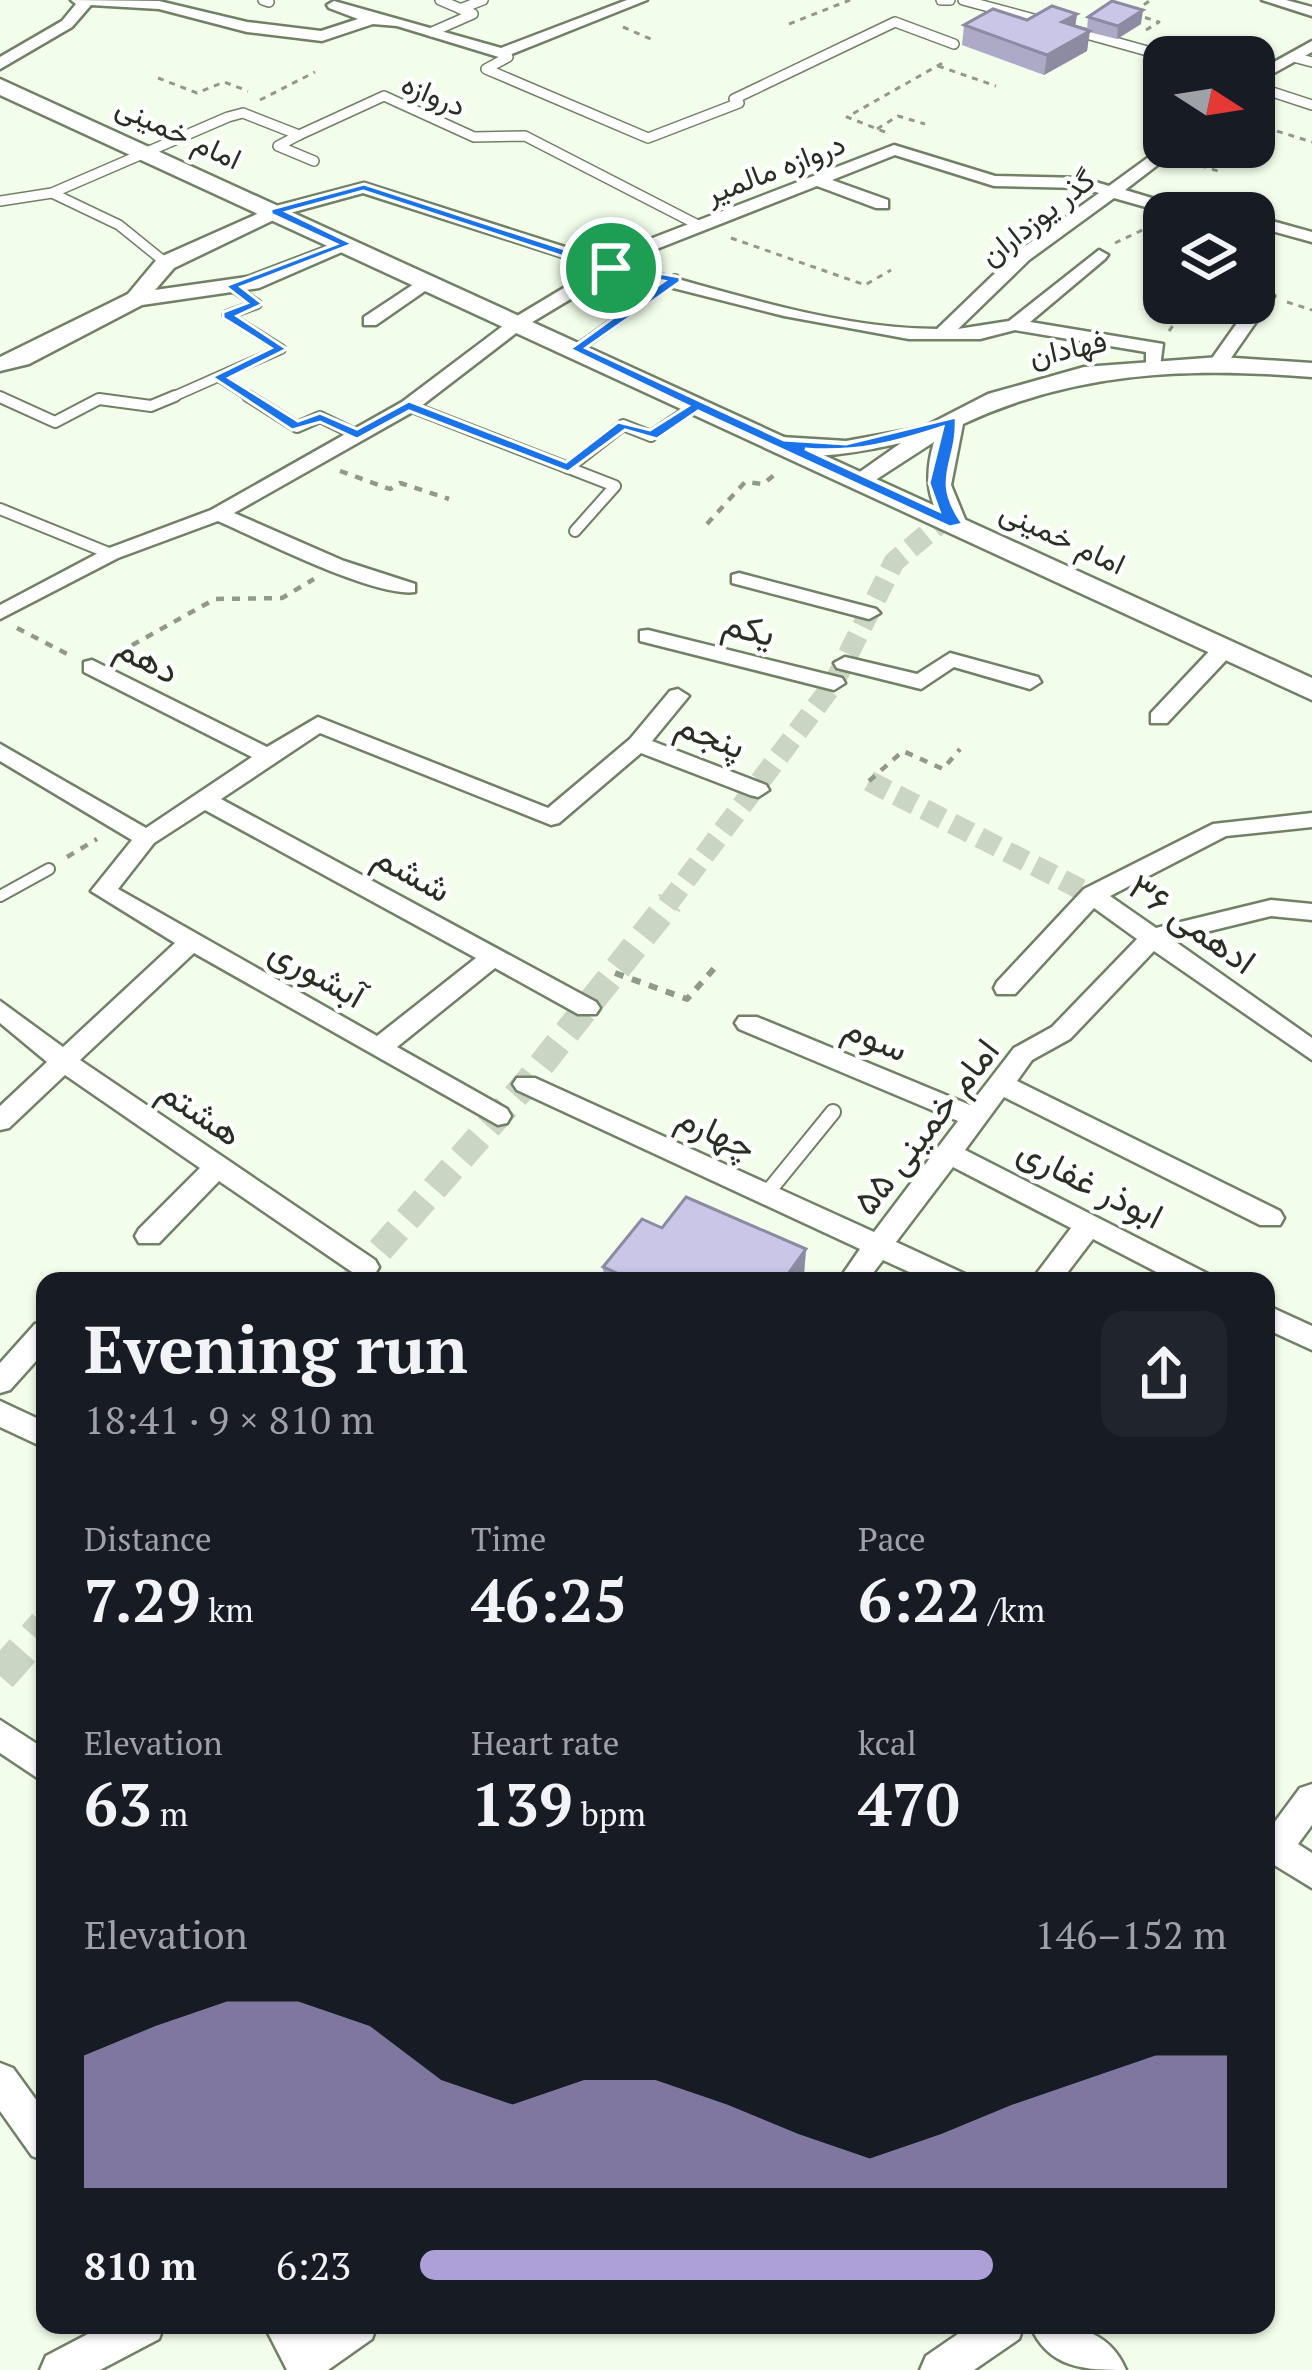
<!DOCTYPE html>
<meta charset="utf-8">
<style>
body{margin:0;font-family:"PT Serif",Vazirmatn,serif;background:#20242c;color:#f1f3f6;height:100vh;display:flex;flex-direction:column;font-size:45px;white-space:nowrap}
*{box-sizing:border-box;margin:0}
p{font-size:39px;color:#9ea1a6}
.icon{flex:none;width:66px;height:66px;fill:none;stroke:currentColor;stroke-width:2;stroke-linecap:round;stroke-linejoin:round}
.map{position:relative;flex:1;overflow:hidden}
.panel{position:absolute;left:36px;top:1272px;width:1239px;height:1062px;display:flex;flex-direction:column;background:#171b24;border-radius:24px;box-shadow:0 3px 9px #0004}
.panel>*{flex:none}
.needle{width:78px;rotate:102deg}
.buttons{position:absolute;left:1143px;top:36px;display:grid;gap:24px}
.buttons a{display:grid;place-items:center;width:132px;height:132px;border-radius:24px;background:#171b24;box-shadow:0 3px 9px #0004;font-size:60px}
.pin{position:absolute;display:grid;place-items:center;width:102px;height:102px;color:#fff;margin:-51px;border:6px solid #fff;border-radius:50%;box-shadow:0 3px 12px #0007}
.round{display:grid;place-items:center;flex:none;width:126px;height:126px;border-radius:24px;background:#20242c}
.summary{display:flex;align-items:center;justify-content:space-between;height:204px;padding:0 48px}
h1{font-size:66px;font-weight:700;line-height:90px}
.metrics{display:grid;grid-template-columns:repeat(3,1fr);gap:18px;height:204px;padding:12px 48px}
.metrics div{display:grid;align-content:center}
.metrics b{font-size:60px;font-weight:700}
.metrics small{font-size:33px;font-weight:400}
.metrics p{font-size:33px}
.chart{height:336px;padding:24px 48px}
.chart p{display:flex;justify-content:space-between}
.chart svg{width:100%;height:216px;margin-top:12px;fill:#ad9fd7;opacity:.7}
ul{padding:0 48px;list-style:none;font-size:39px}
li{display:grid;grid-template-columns:192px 144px 1fr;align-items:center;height:90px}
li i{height:30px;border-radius:15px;background:#ad9fd7}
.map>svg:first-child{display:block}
</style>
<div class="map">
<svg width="1312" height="2370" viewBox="0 0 1312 2370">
<rect width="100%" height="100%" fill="#f2feeb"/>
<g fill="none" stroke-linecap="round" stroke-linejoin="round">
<g stroke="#cad5c3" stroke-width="21" stroke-dasharray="21 10" stroke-linecap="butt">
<path d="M869,781L1092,895"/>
<path d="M667,905L834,683L894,562L945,519"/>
</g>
<path stroke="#cad5c3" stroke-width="27" stroke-dasharray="27 14" stroke-linecap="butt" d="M353,1281L526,1084L670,902"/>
<path stroke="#cad5c3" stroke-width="34" stroke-dasharray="34 18" stroke-linecap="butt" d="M0,1676L45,1625"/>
<defs>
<g id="service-far2">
<path d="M263,0L269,2"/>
<path d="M941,0H950"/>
<path d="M963,0L1045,22"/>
<path d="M460,9L483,0"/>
<path d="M1072,30L1169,57"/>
<path d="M432,32L473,14L440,0"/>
<path d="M502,53L508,57L486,69L648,138L739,103L734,99L895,22L954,44"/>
<path d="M1293,57L1312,62"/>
<path d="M1254,86L1312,105"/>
<path d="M299,135L278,146L314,161"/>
<path d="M52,193L119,225L166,263"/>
<path d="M0,201L52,193L228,117L243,113L299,135L384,96L474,137L525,136L700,226"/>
<path d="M577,349L675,279"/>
<path d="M219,377L253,399"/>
<path d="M168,399L281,349L227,315L257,304L231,286"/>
</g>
<g id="service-far1">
<path d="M248,396L297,427L320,417L357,435"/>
<path d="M0,397L55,422L99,399L151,406L175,396"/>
<path d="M409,406L615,486L575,531"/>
<path d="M568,468L623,425L651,436L697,405"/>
<path d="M0,509L111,554"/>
<path d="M0,896L49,869"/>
</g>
<path id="service" d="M767,1193L833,1112"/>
<g id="minor">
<path d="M71,0L159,1L247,22L321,31L358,19L329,8L327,5L334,1L501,48L627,0H647L502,58L397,26L373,24L322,41L247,32L159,9L91,5L72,27L0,69V57L62,21L76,4Z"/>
<path d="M1262,0H1286L1312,7V16Z"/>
<path d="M1312,41V52L1254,84V73Z"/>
<path d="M894,145L995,176L1082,178L1109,186L1164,146L1181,147L1125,190L1175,205L1191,200L1231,213H1167L1114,198L1029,260L958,329L1009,321L1099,250L1108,255L1105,259L1030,322L1163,344L1160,367H1146V352L1015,330L980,339H909L784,316L614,273L524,327L416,410L234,513L344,561L415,584V592C375,598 259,539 218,521L118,558L0,619V605L104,550L211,510L402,402L512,319L597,268L363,193L275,217L269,216V208L364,183L609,261L637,244ZM895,155L994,186L1081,188L1099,193L1017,252L937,329C834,329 726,291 627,265L649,252L817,186L876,208H888V200L832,180Z"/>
<path d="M1254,216L1312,232V242L1254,226Z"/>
<path d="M423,278L438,282L376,325H364V317Z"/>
<path d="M1259,292L1274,296L1224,368H1210L1208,364Z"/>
<path d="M739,573L876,609L880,613L869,619L732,583V575Z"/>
<path d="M648,630L842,678L845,683L834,690L640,641V631Z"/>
<path d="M1224,643L1235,649L1232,654L1167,723H1151V713L1216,644Z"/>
<path d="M950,653L1038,677L1041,682L1030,689L954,667L921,689L837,668L834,663L845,657L917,674Z"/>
<path d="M92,660L267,747L318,717L548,808L630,739L670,691L678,689L689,696L652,741L766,785L769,790L758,797L750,795L641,753L559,823L551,825L320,733L221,799L596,1002L600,1008L596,1014H578L495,968L397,1047L507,1109L511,1116L507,1123L498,1125L194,953L80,1060L375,1260L379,1267L375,1274H355L219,1181L159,1243H139L135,1236L139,1229L200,1168L65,1075L9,1128L0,1130V1106L47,1062L0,1023V1001L63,1047L175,943L91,891L132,840L0,761V744L146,828L252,757L84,672V662ZM205,810L476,958L377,1036L118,889L154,843Z"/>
<path d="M1312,813V827L1226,836L1110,896L1156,928L1271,900L1312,904V920L1271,916L1173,940L1312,1038V1060L1154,951L1070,1039L1032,1060L1017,1081L1280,1211L1284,1218L1280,1225H1260L1004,1097L965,1150L1208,1274L1212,1281H1174L1093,1239L1061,1281H1031L1071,1228L953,1167L896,1242L965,1274L969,1281H929L883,1260L867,1281H838L860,1249L517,1090L513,1084L517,1078H535L874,1232L958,1121L739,1029L735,1023L739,1017H757L970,1105L1014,1048L1052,1027L1137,939L1094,908L1015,994H997L994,988L997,982L1084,889L1213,824Z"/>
<path d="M1266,1305L1312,1326V1350L1266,1329Z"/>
<path d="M45,1321V1351L10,1390L0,1393V1363L35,1324Z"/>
<path d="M0,1401L45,1422V1448L0,1427Z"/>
<path d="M0,1720L45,1749V1783L0,1753Z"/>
<path d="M1312,1784V1825L1298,1844L1312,1853V1888L1266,1860V1826L1271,1827L1300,1788Z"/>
<path d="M0,2063L13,2068L45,2112V2161L32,2156L0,2111Z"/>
<path d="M105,2325H164L159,2339L100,2370H40L46,2356Z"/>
<path d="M264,2325H304L309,2334L323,2325H377L372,2339L328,2370H287Z"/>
<path d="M971,2325H1024L1019,2339L974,2370H920L926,2356Z"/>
<path d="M1030,2325C1070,2325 1108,2327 1126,2370C1085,2370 1048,2369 1030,2325Z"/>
</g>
<g id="tertiary">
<path d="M275,206L282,208V216L174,268L155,290L247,277L347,239L358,245L259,288L142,305L29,364L0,371V357L128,294L158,258Z"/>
<path d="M1220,357L1312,363V377C1189,367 1076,371 963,424L951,485L967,524L955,531L946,529C927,499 924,476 934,442L863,488L851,481L854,476L901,443C868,450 796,467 769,444L781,437L846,441L924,427L988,394L1084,367Z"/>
</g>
<path id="secondary" d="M0,79L1312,678V700L0,95Z"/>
</defs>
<use href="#service-far2" stroke="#708166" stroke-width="12"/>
<use href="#service-far1" stroke="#708166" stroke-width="14"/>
<use href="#service" stroke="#708166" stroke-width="18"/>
<use href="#minor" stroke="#708166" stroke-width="5"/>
<use href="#tertiary" stroke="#708166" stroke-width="5"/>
<use href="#secondary" stroke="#708166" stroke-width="5"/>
<g stroke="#909a8a" stroke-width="3" stroke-dasharray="6 6" stroke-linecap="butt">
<path d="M789,24L850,0"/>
<path d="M623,27L653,40"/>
<path d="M1146,30L1159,22L1131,13L1151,0"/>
<path d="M938,66L996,86"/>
<path d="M158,78L197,93L224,82L248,91"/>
<path d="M260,100L315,72"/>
<path d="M1254,124L1312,142"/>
<path d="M877,129L898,116L925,124"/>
<path d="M885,132L847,117L946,61"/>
<path d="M1189,162L1218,171"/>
<path d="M731,238L865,285L891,270"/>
<path d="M1115,243L1151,226"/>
<path d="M1287,302L1312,310"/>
<path d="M1169,331L1190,303"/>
</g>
<g stroke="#909a8a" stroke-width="4.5" stroke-dasharray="8 8" stroke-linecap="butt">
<path d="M340,471L390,489L400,483L449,499"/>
<path d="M707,524L745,482L763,484L779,471"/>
<path d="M17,628L69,655"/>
<path d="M118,653L215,599L282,598L314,579"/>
<path d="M869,781L903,751L943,769L960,749"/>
<path d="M67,857L97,839"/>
</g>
<path stroke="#909a8a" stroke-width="6" stroke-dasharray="9 9" stroke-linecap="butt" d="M615,973L687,999L718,964"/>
<use href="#service-far2" stroke="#fff" stroke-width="9"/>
<use href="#service-far1" stroke="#fff" stroke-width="10"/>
<use href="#service" stroke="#fff" stroke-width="14"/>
<use href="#minor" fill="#fff" fill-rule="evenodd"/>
<use href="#tertiary" fill="#fff" fill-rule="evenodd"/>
<use href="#secondary" fill="#fff" fill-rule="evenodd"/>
</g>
<g fill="#adaac8">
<path d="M1077,14L1075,26L1087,30L1088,17L1141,24L1117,39L1089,32L1087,51L1044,75L962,45L964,25Z"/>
<path d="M662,1228L806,1249L804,1280L604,1281L603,1267Z"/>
</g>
<g fill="#8d8ba2">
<path d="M1143,10L1141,24L1117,39L1118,26Z"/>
<path d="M1077,14L1074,34L1062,22Z"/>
<path d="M1090,31L1087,51L1044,75L1047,55Z"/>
<path d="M806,1249L803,1281H783Z"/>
</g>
<g fill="#c9c6e8" stroke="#8d8ba2" stroke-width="3">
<path d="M1112,1L1143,10L1118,26L1088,17Z"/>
<path d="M1052,6L1077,14L1062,22L1090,31L1047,55L964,25L993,9L1027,20Z"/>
<path d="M686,1197L806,1249L783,1281H622L626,1277L603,1267L642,1219L662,1228Z"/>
</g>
<path fill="#1a73e8" stroke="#fff" stroke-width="3" fill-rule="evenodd" d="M364,184L614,265L680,277V282L586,348L784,440L846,444L956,417C959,463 930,477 963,524L950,527L698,411L657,439L625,430L568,472L409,411L357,439L320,422L292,430L212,377L271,348L223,318V312L247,303L225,286L336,244L271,214V209ZM363,191L607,271L664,281L570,349L688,406L650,430L618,422L566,462L409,401L357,429L320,413L298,421L229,378L287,349L237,316L263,304L241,287L353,244L287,212ZM943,427L929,483L939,511L805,449C856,453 895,443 943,427Z"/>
<g text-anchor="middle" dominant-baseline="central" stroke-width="9" stroke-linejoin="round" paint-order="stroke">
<g font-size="30" fill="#282f23" stroke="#fff">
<text transform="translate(434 94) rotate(23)">دروازه</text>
<text transform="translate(179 132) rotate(25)">امام خمینی</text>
<text transform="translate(775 168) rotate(-21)">دروازه مالمیر</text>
<text transform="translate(1037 217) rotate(-38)">گذر يوزداران</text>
<text transform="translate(1068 348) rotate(-12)">فهادان</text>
<text transform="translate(1063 537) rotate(25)">امام خمینی</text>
</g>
<g font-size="36" fill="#282f23" stroke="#fff">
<text transform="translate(749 627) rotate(14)">یکم</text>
<text transform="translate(148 658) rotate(27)">دهم</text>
<text transform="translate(711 734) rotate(21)">پنجم</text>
<text transform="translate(413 872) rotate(29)">ششم</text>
<text transform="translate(1193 923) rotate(35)">ادهمی ۳۶</text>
<text transform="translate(318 972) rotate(30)">آبشوری</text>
<text transform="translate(876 1037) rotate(23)">سوم</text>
<text transform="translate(201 1111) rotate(34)">هشتم</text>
<text transform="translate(925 1126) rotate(-52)">امام خمینی ۵۵</text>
<text transform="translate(717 1131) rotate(25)">چهارم</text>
<text transform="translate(1091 1182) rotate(27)">ابوذر غفاری</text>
</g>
</g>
</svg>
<div class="buttons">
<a><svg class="needle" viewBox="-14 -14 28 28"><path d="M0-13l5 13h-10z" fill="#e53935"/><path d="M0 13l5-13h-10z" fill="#9ea1a6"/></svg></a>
<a><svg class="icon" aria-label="layers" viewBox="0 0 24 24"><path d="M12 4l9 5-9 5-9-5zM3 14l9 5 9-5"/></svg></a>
</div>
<div class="pin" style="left:611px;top:268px;background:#1e9e55"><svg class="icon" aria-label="arrive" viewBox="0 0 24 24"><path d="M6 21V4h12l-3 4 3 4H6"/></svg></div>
<section class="panel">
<div class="summary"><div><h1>Evening run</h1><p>18:41 · 9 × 810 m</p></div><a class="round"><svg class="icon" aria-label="share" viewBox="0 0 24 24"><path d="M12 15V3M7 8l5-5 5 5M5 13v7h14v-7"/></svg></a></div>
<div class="metrics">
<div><p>Distance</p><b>7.29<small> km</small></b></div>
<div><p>Time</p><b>46:25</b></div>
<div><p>Pace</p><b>6:22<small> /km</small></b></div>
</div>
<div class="metrics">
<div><p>Elevation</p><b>63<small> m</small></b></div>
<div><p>Heart rate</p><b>139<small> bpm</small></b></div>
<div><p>kcal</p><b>470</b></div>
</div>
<div class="chart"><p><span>Elevation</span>146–152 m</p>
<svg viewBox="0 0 160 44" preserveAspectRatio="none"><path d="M0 44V17L10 11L20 6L30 6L40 11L50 22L60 27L70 22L80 22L90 27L100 33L110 38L120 33L130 27L140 22L150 17L160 17V44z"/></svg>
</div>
<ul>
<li><b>810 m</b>6:23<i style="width:71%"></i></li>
</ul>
</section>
</div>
